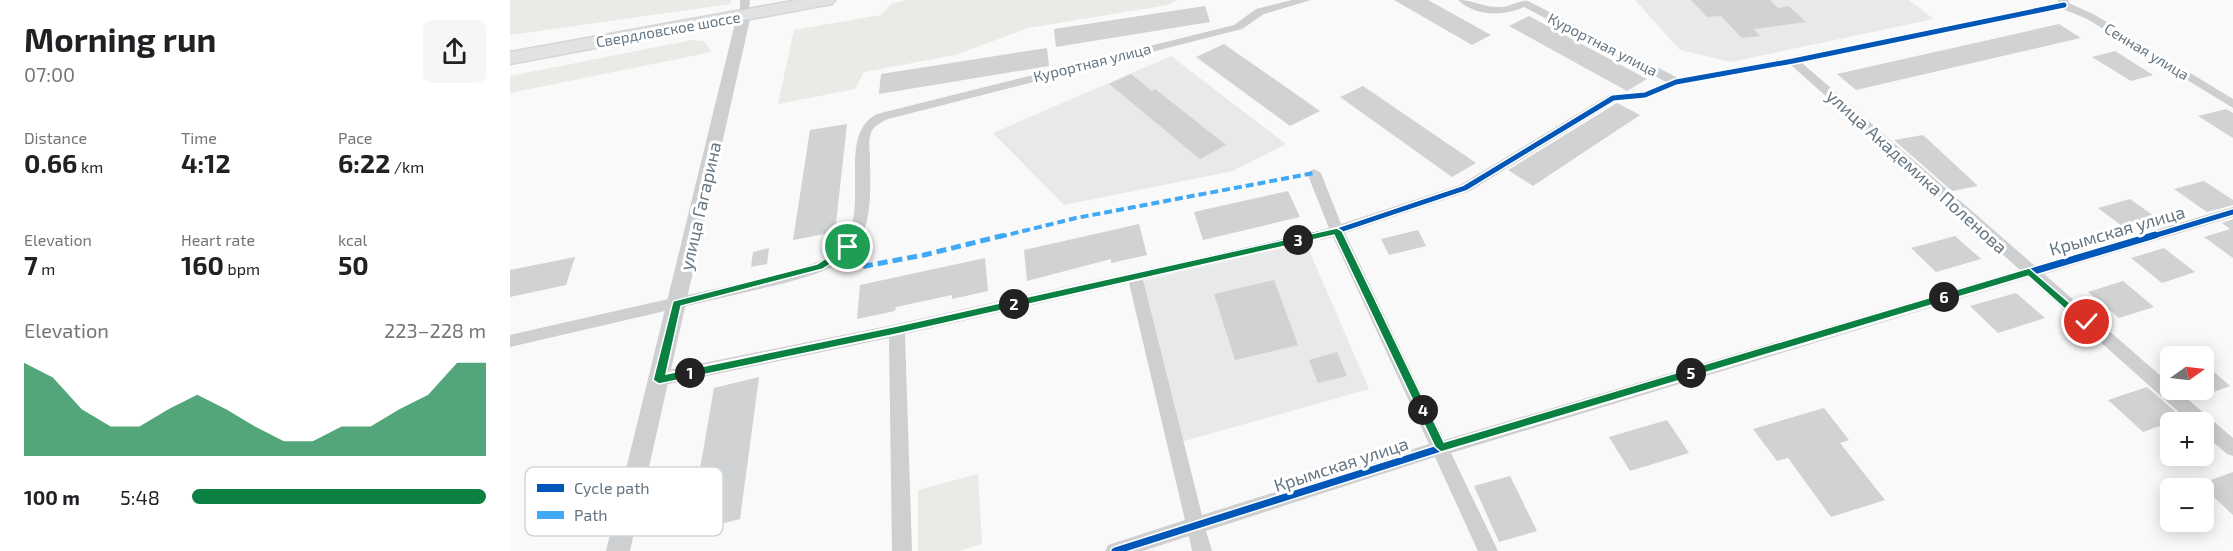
<!DOCTYPE html>
<meta charset="utf-8">
<style>
body{margin:0;font-family:"Exo 2",sans-serif;background:#f6f6f6;color:#202124;height:100vh;display:flex;flex-direction:column;font-size:22px;white-space:nowrap}
*{box-sizing:border-box;margin:0}
p{font-size:20px;color:#757577}
.icon{flex:none;width:33px;height:33px;fill:none;stroke:currentColor;stroke-width:2;stroke-linecap:round;stroke-linejoin:round}
.map{position:relative;flex:1;overflow:hidden}
.panel{display:flex;flex-direction:column;background:#fff;width:510px}
.panel>*{flex:none}
.needle{width:39px;rotate:76deg}
.fabs{position:absolute;left:1650px;top:346px;display:grid;gap:12px}
.fabs a{display:grid;place-items:center;width:54px;height:54px;border-radius:9px;background:#fff;box-shadow:0 3px 15px #0003;font-size:30px}
.pin{position:absolute;display:grid;place-items:center;width:51px;height:51px;color:#fff;margin:-26px;border:3px solid #fff;border-radius:50%;box-shadow:0 2px 6px #0007}
.km{position:absolute;width:30px;height:30px;margin:-15px;border-radius:50%;background:#222;color:#fff;font-size:16px;line-height:30px;text-align:center}
.round{display:grid;place-items:center;flex:none;width:63px;height:63px;border-radius:9px;background:#f6f6f6}
.overview{display:flex;align-items:center;justify-content:space-between;height:102px;padding:0 24px}
h1{font-size:33px;font-weight:700;line-height:45px}
.metrics{display:grid;grid-template-columns:repeat(3,1fr);gap:9px;height:102px;padding:6px 24px}
.metrics div{display:grid;align-content:center}
.metrics b{font-size:26px;font-weight:700}
.metrics small{font-size:16px;font-weight:400}
.metrics p{font-size:16px}
.chart{height:168px;padding:12px 24px}
.chart p{display:flex;justify-content:space-between}
.chart svg{width:100%;height:108px;margin-top:6px;fill:#0b8043;opacity:.7}
ul{padding:0 24px;list-style:none;font-size:20px}
li{display:grid;grid-template-columns:96px 72px 1fr;align-items:center;height:45px}
li i{height:15px;border-radius:8px;background:#0b8043}
main{display:flex;flex:1;min-height:0}
.map>svg:first-child{display:block}
</style>
<main>
<section class="panel">
<div class="overview"><div><h1>Morning run</h1><p>07:00</p></div><a class="round"><svg class="icon" aria-label="share" viewBox="0 0 24 24"><path d="M12 15V3M7 8l5-5 5 5M5 13v7h14v-7"/></svg></a></div>
<div class="metrics">
<div><p>Distance</p><b>0.66<small> km</small></b></div>
<div><p>Time</p><b>4:12</b></div>
<div><p>Pace</p><b>6:22<small> /km</small></b></div>
</div>
<div class="metrics">
<div><p>Elevation</p><b>7<small> m</small></b></div>
<div><p>Heart rate</p><b>160<small> bpm</small></b></div>
<div><p>kcal</p><b>50</b></div>
</div>
<div class="chart"><p><span>Elevation</span>223–228 m</p>
<svg viewBox="0 0 160 44" preserveAspectRatio="none"><path d="M0 44V6L10 12L20 25L30 32L40 32L50 25L60 19L70 25L80 32L90 38L100 38L110 32L120 32L130 25L140 19L150 6L160 6V44z"/></svg>
</div>
<ul>
<li><b>100 m</b>5:48<i style="width:100%"></i></li>
</ul>
</section>
<div class="map">
<svg width="1723" height="551" viewBox="0 0 1723 551">
<rect width="100%" height="100%" fill="#f9f9f9"/>
<g fill="#e8e9e9">
<path d="M1125,0H1399L1424,19L1221,62L1170,50Z"/>
<path d="M661,56L776,144L723,171L554,205L483,133Z"/>
<path d="M796,243L859,389L671,442L633,281Z"/>
</g>
<g fill="#e8ebe6">
<path d="M0,0H221V4L0,35Z"/>
<path d="M399,0H667L658,5L518,28L445,55L354,72L345,89L268,104L284,30L371,15L382,3Z"/>
<path d="M182,40L194,41L202,52L0,93V76Z"/>
<path d="M468,474L472,544L448,551H408V490Z"/>
</g>
<g fill="#d0d2d3">
<path d="M884,0H918L981,35L962,45Z"/>
<path d="M1181,0H1260L1268,8L1279,6L1296,22L1244,29L1250,36L1232,38L1211,16L1197,17Z"/>
<path d="M695,6L700,22L546,47L544,29Z"/>
<path d="M1019,16L1137,79L1117,91L999,26Z"/>
<path d="M1549,24L1571,38L1346,90L1327,74Z"/>
<path d="M714,44L810,111L780,126L686,57Z"/>
<path d="M537,48L539,66L369,94L371,74Z"/>
<path d="M1605,51L1643,75L1621,81L1582,57Z"/>
<path d="M621,74L642,91L645,89L716,145L690,159L599,84Z"/>
<path d="M853,86L966,163L942,177L830,97Z"/>
<path d="M1107,103L1130,115L1023,186L998,170Z"/>
<path d="M1716,109L1723,113V138L1688,116Z"/>
<path d="M337,124L325,232L283,240L300,130Z"/>
<path d="M1413,135L1468,186L1442,191L1384,140Z"/>
<path d="M1694,181L1723,200V205L1697,212L1664,189Z"/>
<path d="M778,191L790,217L693,240L684,212Z"/>
<path d="M1620,199L1644,216L1612,226L1588,208Z"/>
<path d="M1723,219V258L1694,237L1720,229L1712,223Z"/>
<path d="M629,224L637,255L601,263V259L517,281L514,250Z"/>
<path d="M908,230L916,246L879,255L871,239Z"/>
<path d="M1445,236L1471,259L1426,272L1401,248Z"/>
<path d="M259,248L257,264L241,267L243,252Z"/>
<path d="M1654,248L1685,272L1652,283L1621,258Z"/>
<path d="M65,257L56,285L0,297V270Z"/>
<path d="M475,258L478,291L442,299V295L386,307L385,311L347,319L350,285Z"/>
<path d="M764,280L788,345L725,360L704,294Z"/>
<path d="M1613,281L1644,307L1609,318L1578,292Z"/>
<path d="M1506,293L1535,318L1488,333L1460,306Z"/>
<path d="M827,352L837,376L808,383L799,360Z"/>
<path d="M1694,363L1720,386L1682,400L1670,390H1694Z"/>
<path d="M249,377L230,519L179,532L204,388Z"/>
<path d="M1637,387L1660,407L1672,418L1633,432L1598,400Z"/>
<path d="M1314,408L1339,440L1330,443L1375,500L1321,517L1278,458L1267,461L1243,429Z"/>
<path d="M1157,420L1179,453L1120,471L1099,437Z"/>
<path d="M1723,472V515L1690,484Z"/>
<path d="M1000,476L1027,531L989,542L964,486Z"/>
</g>
<g fill="none" stroke-linecap="round" stroke-linejoin="round">
<defs>
<path id="primary" d="M288,0H325L322,4L316,5L0,64V52Z"/>
</defs>
<use href="#primary" stroke="#d5d6d7" stroke-width="3"/>
<g fill="#cecfd0" fill-rule="evenodd">
<path d="M230,0H240L238,17H230Z"/>
<path d="M782,0H801L754,14L732,29L378,119C373,121 367,124 363,129C358,136 359,147 360,156C360,190 365,235 334,259C318,272 295,277 275,283L0,347V335C64,320 127,306 191,292C228,283 267,277 302,264C313,260 324,254 332,244C362,209 325,135 367,114L724,25L746,9Z"/>
<path d="M948,0C963,0 975,8 990,7C1000,7 1008,0 1018,1L1168,78L1283,57L1548,3V0H1558L1559,3L1585,15L1723,99V108L1577,19L1553,9L1292,63L1525,266L1723,207V217L1534,274L1660,384V390H1667L1723,438V456L1717,454L1694,434V423H1681L1519,278L941,453L988,551H968L925,457L696,531L702,551H682L679,536L633,551H595L598,545L675,520L619,283L395,334L402,551H382L379,338L149,386L143,384L141,379L143,374L149,372L387,324L819,228L797,173L804,169L811,173L831,224L950,185L1099,95L1133,92L1156,82L1014,7C993,17 965,16 948,0ZM1281,65L1510,270L934,440L835,233L960,191L1106,101L1135,99L1169,85ZM823,237L919,444L692,515L633,280Z"/>
</g>
<path fill="#cecfd0" fill-rule="evenodd" d="M234,11L241,15L120,551H96L227,15Z"/>
<use href="#primary" fill="#e1e2e2" fill-rule="evenodd"/>
<path stroke="#3fa9f5" stroke-width="4" stroke-dasharray="8 4" stroke-linecap="butt" d="M489,237L566,218L804,173"/>
<path stroke="#3fa9f5" stroke-width="5" stroke-dasharray="10 5" stroke-linecap="butt" d="M326,257L336,265L350,267L414,255L495,235"/>
<defs>
<g id="cycleway-far1">
<path d="M801,237L827,231L955,188L1103,98L1135,95L1166,82L1283,61L1554,5"/>
<path d="M1640,237L1723,212"/>
</g>
<g id="cycleway">
<path d="M149,379L387,330L808,235"/>
<path d="M605,551L931,448L1645,235"/>
</g>
</defs>
<use href="#cycleway-far1" stroke="#fff" stroke-width="8"/>
<use href="#cycleway" stroke="#fff" stroke-width="10"/>
<use href="#cycleway-far1" stroke="#0057b8" stroke-width="5"/>
<use href="#cycleway" stroke="#0057b8" stroke-width="7"/>
</g>
<path fill="#0b8043" stroke="#fff" stroke-width="1.5" d="M827,228L832,231L934,442L1519,268L1582,322L1581,325H1573L1518,276L931,452L925,447L824,235L387,334L149,384L143,380L163,301L307,264L338,244L343,247L342,250L313,269L171,306L156,374L387,326Z"/>
<g text-anchor="middle" dominant-baseline="central" stroke-width="6" stroke-linejoin="round" paint-order="stroke">
<g font-size="15" fill="#657683" stroke="#fff">
<text transform="translate(158 29) rotate(-10)">Свердловское шоссе</text>
<text transform="translate(1093 44) rotate(27)">Курортная улица</text>
<text transform="translate(1637 51) rotate(31)">Сенная улица</text>
<text transform="translate(582 62) rotate(-14)">Курортная улица</text>
</g>
<g font-size="18" fill="#657683" stroke="#fff">
<text transform="translate(1407 171) rotate(42)">улица Академика Поленова</text>
<text transform="translate(190 206) rotate(-77)">улица Гагарина</text>
<text transform="translate(1607 230) rotate(-16)">Крымская улица</text>
<text transform="translate(831 464) rotate(-18)">Крымская улица</text>
</g>
</g>
<rect x="15" y="467" width="198" height="69" rx="9" fill="#fff" stroke="#d1d6da" stroke-width="1.5"/>
<rect x="27" y="484" width="27" height="8" fill="#0057b8"/>
<rect x="27" y="511" width="27" height="8" fill="#3fa9f5"/>
<g font-size="16" fill="#657683">
<text x="64" y="494">Cycle path</text>
<text x="64" y="521">Path</text>
</g>
</svg>
<div class="fabs">
<a><svg class="needle" viewBox="-14 -14 28 28"><path d="M0-13l5 13h-10z" fill="#e53935"/><path d="M0 13l5-13h-10z" fill="#757577"/></svg></a>
<a>+</a>
<a>−</a>
</div>
<div class="pin" style="left:338px;top:247px;background:#1e9e55"><svg class="icon" aria-label="arrive" viewBox="0 0 24 24"><path d="M6 21V4h12l-3 4 3 4H6"/></svg></div>
<div class="pin" style="left:1577px;top:322px;background:#d93025"><svg class="icon" aria-label="check" viewBox="0 0 24 24"><path d="M5 12l5 5 9-10"/></svg></div>
<b class="km" style="left:180px;top:373px">1</b>
<b class="km" style="left:504px;top:304px">2</b>
<b class="km" style="left:788px;top:240px">3</b>
<b class="km" style="left:913px;top:410px">4</b>
<b class="km" style="left:1181px;top:373px">5</b>
<b class="km" style="left:1434px;top:297px">6</b>
</div>
</main>
